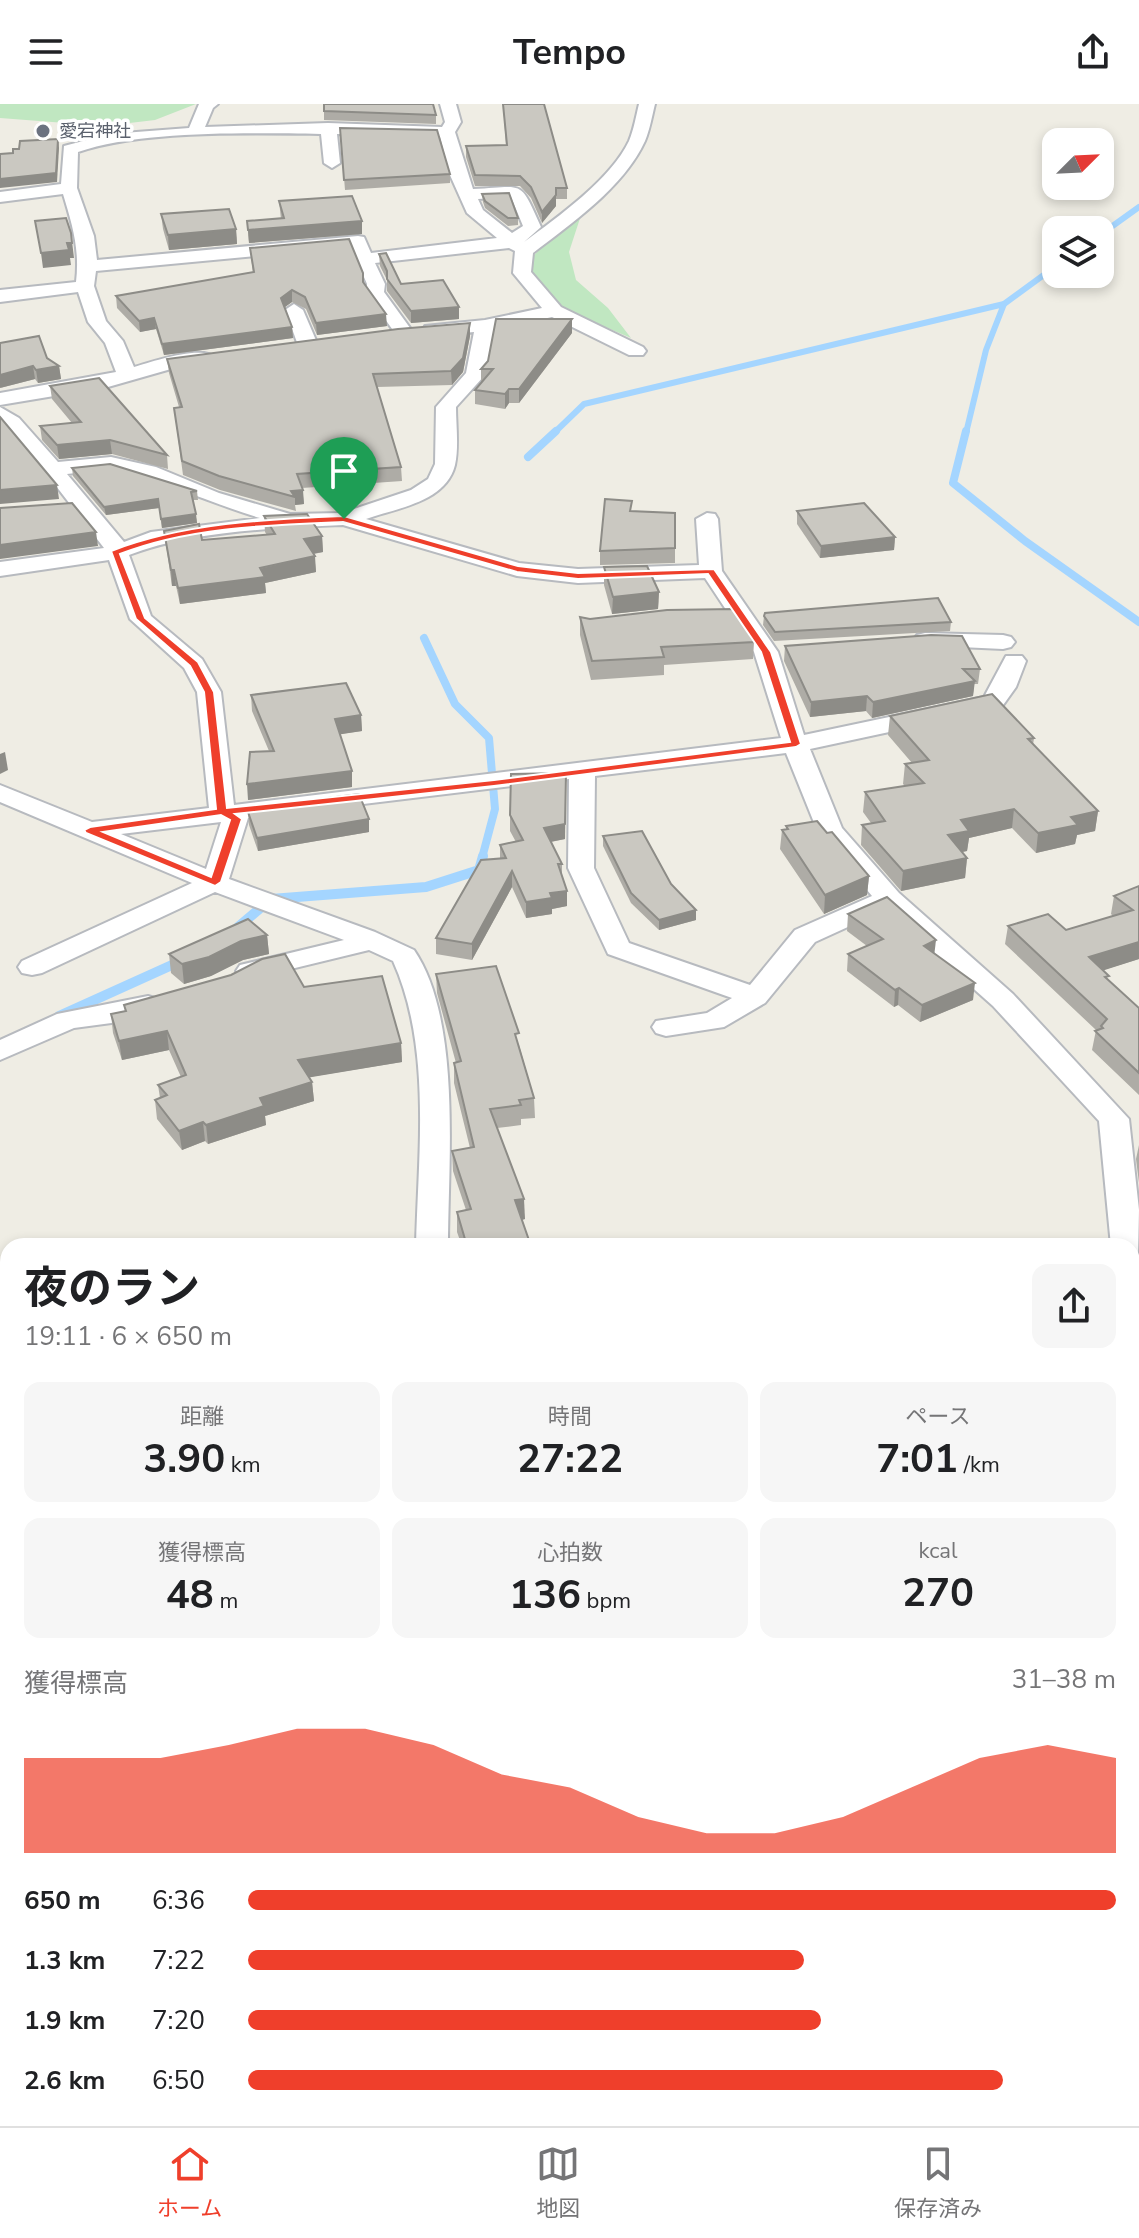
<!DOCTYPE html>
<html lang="ja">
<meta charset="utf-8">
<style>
body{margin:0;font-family:"Nunito Sans","Noto Sans JP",sans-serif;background:#f6f6f6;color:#202124;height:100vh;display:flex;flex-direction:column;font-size:30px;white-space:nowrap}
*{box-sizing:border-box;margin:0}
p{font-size:26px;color:#757577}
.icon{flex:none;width:44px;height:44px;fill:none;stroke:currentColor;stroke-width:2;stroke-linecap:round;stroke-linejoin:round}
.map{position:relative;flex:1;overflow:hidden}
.drawer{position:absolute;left:0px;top:1134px;width:1140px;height:888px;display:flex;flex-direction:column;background:#fff;border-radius:24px 24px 0 0;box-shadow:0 4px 12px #0003}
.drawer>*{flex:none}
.needle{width:52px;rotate:66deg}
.tools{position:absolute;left:1042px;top:24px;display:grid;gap:16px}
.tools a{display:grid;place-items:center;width:72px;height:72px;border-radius:16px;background:#fff;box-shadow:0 4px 12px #0003;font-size:40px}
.pin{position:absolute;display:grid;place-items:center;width:68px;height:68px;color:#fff;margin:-82px -34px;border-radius:50% 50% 50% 0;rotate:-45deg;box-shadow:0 0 8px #0007}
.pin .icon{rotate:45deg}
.round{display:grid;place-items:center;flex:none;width:84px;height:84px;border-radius:16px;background:#f6f6f6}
.head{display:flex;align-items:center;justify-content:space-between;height:136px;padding:0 24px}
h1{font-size:44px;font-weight:700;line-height:60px}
.figures{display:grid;grid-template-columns:repeat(3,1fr);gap:12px;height:136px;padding:8px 24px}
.figures div{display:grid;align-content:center;border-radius:16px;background:#f6f6f6;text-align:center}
.figures b{font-size:40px;font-weight:700}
.figures small{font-size:22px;font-weight:400}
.figures p{font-size:22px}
.chart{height:224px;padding:16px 24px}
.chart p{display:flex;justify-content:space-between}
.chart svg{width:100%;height:144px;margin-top:8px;fill:#ef3f2b;opacity:.7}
ul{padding:0 24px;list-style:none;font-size:26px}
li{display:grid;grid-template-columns:128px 96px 1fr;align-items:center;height:60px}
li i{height:20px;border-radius:10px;background:#ef3f2b}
header{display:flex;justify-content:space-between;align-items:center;height:104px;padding:0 24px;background:#fff;font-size:36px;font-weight:700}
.dock{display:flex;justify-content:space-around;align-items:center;height:112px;border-top:2px solid #e0e0e0;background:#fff;font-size:22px;color:#757577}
.dock a{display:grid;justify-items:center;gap:4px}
.dock .selected{color:#ef3f2b}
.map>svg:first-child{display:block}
</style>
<header><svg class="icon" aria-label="menu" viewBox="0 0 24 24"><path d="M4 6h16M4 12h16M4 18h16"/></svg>Tempo<svg class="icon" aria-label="share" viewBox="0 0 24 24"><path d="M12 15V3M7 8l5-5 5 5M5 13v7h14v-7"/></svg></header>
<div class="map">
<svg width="1139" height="2022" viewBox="0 0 1139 2022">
<rect width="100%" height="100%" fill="#efede4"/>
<g fill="#c0e7c1">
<path d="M0,0H196L155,16L104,22L0,14Z"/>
<path d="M584,102L569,148L576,176L608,204L631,234L556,202L528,164L530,155Z"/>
</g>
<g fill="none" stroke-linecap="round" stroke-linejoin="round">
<g stroke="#a4d5ff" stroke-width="6">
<path d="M1100,131L1139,103"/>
<path d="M554,329L584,300L1004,200L1056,162"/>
<path d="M966,329L986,246L1004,200"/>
</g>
<g stroke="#a4d5ff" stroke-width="8">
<path d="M966,327L953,379L1025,437L1139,518"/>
<path d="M528,353L556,327"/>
<path d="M424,534L455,600L489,634L495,705L482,754"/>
</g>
<g stroke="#a4d5ff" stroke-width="10">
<path d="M238,823L271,795L426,783L479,766L483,752"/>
<path d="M59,912L183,856"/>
</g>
<defs>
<g id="street">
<path d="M199,0H218L213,4L205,23L328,19L442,23L445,18L440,0H456L461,18L455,28L473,85C525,83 519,74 541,123L524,138C558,113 611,75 629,37C634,25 636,12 639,0H655C652,12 650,25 645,37C624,83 572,119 533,149L531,168L561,203L643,243L646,247L643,251H629L552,213L494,226L485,271L456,303C456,321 459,343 455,361C446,398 397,404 366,415L519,459L578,465L699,461L696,415L707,409L715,410L718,415L722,467L778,548L804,631L984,593L1006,552H1022L1026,557L1016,583L1001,604L810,645L842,724L899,789L1013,890L1129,1015L1139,1106L1138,1150L1132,1151V1142H1111L1099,1017L993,902L885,806L815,838L765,899L724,923L666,932L656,929L652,923L656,917L707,909L732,894L608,850L568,764L569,675L248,714L229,775L375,828L414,846C462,916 448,1059 448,1142H416C418,1050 432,943 393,857L369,846L250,875L240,873L236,867L240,861L344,836L215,788L42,869L32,871L22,869L18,863L22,857L192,779L0,698V681L92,718L209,704L197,588L184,564L130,515L109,456L0,472V458L104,444L46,369L0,319V303L19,314L58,358L111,353L156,363L219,389L290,410L342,409L411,386L428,375L435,360L436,303L466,269L474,228L432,232L423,226L425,222L485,216L542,204L513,169L515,147L509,144L375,159L385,180L384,188L413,228L404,234L397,232L366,188L367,180L351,143L96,167L94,182L106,217L123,237L134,263C152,258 202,240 216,254L213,258L171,265L108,283L0,301V289L116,268L105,239L88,218L78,188L0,198V186L76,178C80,145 72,120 63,90L0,98V88L61,80L64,42L110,30L189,24ZM321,30L324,59L332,64L340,59L337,30L440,33L450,71L467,109L497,134L371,149L364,133L358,132L97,156L94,132L77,84L78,48C143,26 251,29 321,30ZM511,93L523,122L512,129L483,106L478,95ZM111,365C162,376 210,399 260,414L151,428L124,438L67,370ZM343,421L517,472L578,479L705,474L754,548L781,634L234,701L221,588L202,555L151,512L129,451C190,427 277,424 343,421ZM786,649L817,726L872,792L795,826L750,881L629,839L594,764L595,672ZM221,718L206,765L121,730Z"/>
<path d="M294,200L303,206L318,241L315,245H301L298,241L285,206Z"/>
<path d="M925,529L1003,531L1011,533L1015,538L1011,543L1003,545L917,541L913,536L917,531Z"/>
<path d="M148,892L158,895L162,901L158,907L119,918L74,924L0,956V936L57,910Z"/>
<path d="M1132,1180L1139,1182V1269L1132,1267Z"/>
<path d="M1132,1467L1139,1468V1496L1132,1495Z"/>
<path d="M572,2014H618L621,2022H575Z"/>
</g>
<g id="primary">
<path d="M0,1743L8,1746V1810L0,1807Z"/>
<path d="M93,2014H158L162,2022H96Z"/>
</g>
</defs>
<use href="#street" stroke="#b7babf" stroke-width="4"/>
<use href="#primary" stroke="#f6cd57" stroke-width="4"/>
<use href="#street" fill="#fff" fill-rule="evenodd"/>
<use href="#primary" fill="#fff3a9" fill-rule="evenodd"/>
<g stroke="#b5b6b6" stroke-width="8" stroke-dasharray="3 13" stroke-linecap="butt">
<path d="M0,1353L8,1367"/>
<path d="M0,1389L8,1404"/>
<path d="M336,2014L340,2022"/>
<path d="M362,2014L366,2022"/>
</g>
</g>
<g fill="#aeaca6">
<path d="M503,0H544L567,84V95H556V102L542,119L531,94L520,82H475L466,53V42L506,41Z"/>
<path d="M324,7L436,11V20L324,16Z"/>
<path d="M340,24L450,70V79L345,86Z"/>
<path d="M482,90L518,114V121L508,122L485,104L483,98Z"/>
<path d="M279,97L362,117V130L249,139L247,117L281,115Z"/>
<path d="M161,110L236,125L237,140L169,146L163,125Z"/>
<path d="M250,144L363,169L364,180L387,222L317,231L306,205L292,198L285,203L292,223L293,234L164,251L156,225L140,228L117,204L116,192L253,169Z"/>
<path d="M379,150L401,180L459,215L411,219L387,187V176L380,162Z"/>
<path d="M572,229L519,299H509L505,305L475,300V286L481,279V265Z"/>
<path d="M470,232L463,268L452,281L377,283L401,363L402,377L302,384L304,400L295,401L296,407L220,386L183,371L174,304L179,303L169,269L167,255Z"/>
<path d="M47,254L59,262L61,275L38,279L35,275L0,284Z"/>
<path d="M50,282L167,351L168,365L112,350L59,355L42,336L40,322L72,319L52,295Z"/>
<path d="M72,364L197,387L198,396H193L197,419L162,424L159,404L106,411L73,372Z"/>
<path d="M632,407L675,409V459L600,461V447Z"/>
<path d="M797,407L895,433L894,446L820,454L797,420Z"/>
<path d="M264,412L322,432L323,448L314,450L316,468L265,479L266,489L180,500L176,482H172L164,427L202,436L267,431L265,428Z"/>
<path d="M604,463L659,488L658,505L612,510L604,481Z"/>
<path d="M764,512L951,518L950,527L774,537L763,521Z"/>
<path d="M580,513L754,538L753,555L664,561V571L591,576L580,531Z"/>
<path d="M785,542L980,565L978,580H974L973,592L872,614L866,607L810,613L784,557Z"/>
<path d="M251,591L361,611L362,627L340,630L352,683L248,696L269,647L252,607Z"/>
<path d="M890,612L1034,634L1033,641L1098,707L1095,727L1077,731L1075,740L1036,749L1012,724L969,734L967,747L962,748L967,754L965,774L901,787L861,741L862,721L871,719L863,708L865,688L905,682L903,680L905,660L912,659L888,631Z"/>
<path d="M248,708L369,715V728L258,747L249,721Z"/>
<path d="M510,711L565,735L551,738L562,760V771L567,802L552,805V810L526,814L512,783L472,856L436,850V834L500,755V741L516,738L510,727Z"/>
<path d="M786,722L869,772L867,791L824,810L780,745L782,726H786Z"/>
<path d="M603,732L671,780L696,816L659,826L631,799L603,742Z"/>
<path d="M1139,782V855L1103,866L1108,876L1139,904V991L1092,946L1096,926L1005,840L1008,822L1066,826L1113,812L1111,810L1114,792Z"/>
<path d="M848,810L935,850L973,896L920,918L898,901L894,903L847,867L848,850L867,842L847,827Z"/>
<path d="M267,831L269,850L243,856L211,872L184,880L171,869L169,850Z"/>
<path d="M436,870L519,941L534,994L535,1014L521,1015V1021L497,1024L525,1115L522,1116L531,1142H462L457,1128V1108L466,1106L453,1067L452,1047L470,1044L454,979V959H456L437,889Z"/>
<path d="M304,883L401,939L402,958L309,973L312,978L314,997L265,1012L266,1021L208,1040L205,1037L182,1046L157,1015L155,996L160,994L158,981L181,973L169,946L122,956L113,929L111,910L125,907L124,901Z"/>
<path d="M1139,1041V1079L1136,1055Z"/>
<path d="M1132,1333L1135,1344H1139V1439H1132Z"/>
<path d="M202,2014H292L293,2022H206Z"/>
<path d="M418,2014H581L582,2022H422Z"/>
<path d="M641,2014H735L741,2022H645Z"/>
</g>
<g fill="#8d8c87">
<path d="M58,35L59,44L57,78L0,84V75Z"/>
<path d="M556,91V102L542,119V108Z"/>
<path d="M362,117V130L249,139L248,126Z"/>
<path d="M236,125L237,140L169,146L168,131Z"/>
<path d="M71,129L74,154H70L71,161L43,164L41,149L67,139Z"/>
<path d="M292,186V198L282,205L281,194Z"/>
<path d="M459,203V215L411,219V207Z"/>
<path d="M386,210L387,222L317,231L316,219Z"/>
<path d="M154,214L156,225L140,228L139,217Z"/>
<path d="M572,215V229L519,299V285Z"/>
<path d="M470,219V232L463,268L452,281L451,267Z"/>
<path d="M292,223L293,234L164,251L162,240Z"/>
<path d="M33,262L35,275L0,284V271Z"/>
<path d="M59,262L61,275L38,279L36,266Z"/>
<path d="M509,285V299L505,305V290Z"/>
<path d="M110,336L112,350L59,355L57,341Z"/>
<path d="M57,381L59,395L0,400V386Z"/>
<path d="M303,386L304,400L295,401V393L291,387Z"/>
<path d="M158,395L159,404L106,411L104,403Z"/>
<path d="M196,410L197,419L162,424L161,415Z"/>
<path d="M96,428L98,442L0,455V441Z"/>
<path d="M322,432L323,448L305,451L304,435Z"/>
<path d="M895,433L894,446L820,454L821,442Z"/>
<path d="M315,452L316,468L265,479L266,489L180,500L178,484Z"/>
<path d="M171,466H174L176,482H172Z"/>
<path d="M659,488L658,505L612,510L613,493Z"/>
<path d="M975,577L973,592L872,614L873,598Z"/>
<path d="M867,592L866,607L810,613L811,598Z"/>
<path d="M361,611L362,627L336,631L335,615Z"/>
<path d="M5,648L8,666L0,670V650Z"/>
<path d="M352,667V683L248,696L247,680Z"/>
<path d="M566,669L565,735L544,739V724Z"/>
<path d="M1014,705L1012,724L969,734L967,747L946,751L948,731L961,716Z"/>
<path d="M1098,707L1095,727L1077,731L1075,740L1036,749L1038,729L1071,713Z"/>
<path d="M369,715V728L258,747L257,734Z"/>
<path d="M967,754L965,774L901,787L903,767Z"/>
<path d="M512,767V783L472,856V840Z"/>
<path d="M869,772L867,791L824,810L825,791Z"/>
<path d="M567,787V802L552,805V810L526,814V798L550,789Z"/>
<path d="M696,806V816L659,826V816Z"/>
<path d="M267,831L269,850L243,856L211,872L184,880L182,860L241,837Z"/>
<path d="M936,836L934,853L924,842Z"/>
<path d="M1139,838V855L1086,872L1089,853Z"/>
<path d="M975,879L973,896L920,918L922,901Z"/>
<path d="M899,884L898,901L894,903L895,886Z"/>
<path d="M167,927L169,946L122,956L119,937Z"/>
<path d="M401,939L402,958L300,975L298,956Z"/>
<path d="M312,978L314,997L265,1012L266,1021L208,1040L206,1021L260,994Z"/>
<path d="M203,1018L205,1037L182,1046L179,1027Z"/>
<path d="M524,1095L525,1115L516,1117L515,1096Z"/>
<path d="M8,1540V1563L1,1565L0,1543Z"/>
<path d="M286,2014H292L293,2022H285L284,2015Z"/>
<path d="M436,2014H455V2022H427V2018Z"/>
</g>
<g fill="#cac8c1" stroke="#8d8c87" stroke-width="2">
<path d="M324,0H433L436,11L324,7Z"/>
<path d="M503,0H544L567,84H556V91L542,108L531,83L520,72L475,71L466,42L507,41Z"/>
<path d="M340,24L437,26L450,70L344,76Z"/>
<path d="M58,35L56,69L0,75V50L13,49V45H19L20,37Z"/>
<path d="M509,89L518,114H508L485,97L482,90Z"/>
<path d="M352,92L362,117L248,126L247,117L284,114L279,97Z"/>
<path d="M229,105L236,125L168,131L161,110Z"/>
<path d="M66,114L71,129L72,139H67L69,146L41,149L35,117Z"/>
<path d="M349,135L363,169V178L386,210L316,219L305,193L292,186L281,194L292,223L162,240L154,214L139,217L116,192L254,168L250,144Z"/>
<path d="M386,149L401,180L443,176L459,203L411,207L387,175V167L379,150Z"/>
<path d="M496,215H572L519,285H509L505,290L475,286L493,265H481L488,257Z"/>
<path d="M470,219L463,254L451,267L373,270L401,363L297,370L303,386L291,387L295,393L219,372L182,357L174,304L182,303L167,255L398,225Z"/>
<path d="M39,232L47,254L59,262L36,266L33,262L0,271V239Z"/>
<path d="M99,274L167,351L110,336L57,341L40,322L81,318L50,282Z"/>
<path d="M0,313L57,381L0,386Z"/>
<path d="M110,360L197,387L191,388L196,410L161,415L158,395L104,403L72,364Z"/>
<path d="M605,395L632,397L630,407L675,409V444L600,447Z"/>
<path d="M72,399L96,428L0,441V404Z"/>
<path d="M864,399L895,433L821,442L797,407Z"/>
<path d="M307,410L322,432L304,435L315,452L260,464L265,473L178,484L174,466H171L164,427L199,420L202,436L275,430L264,412Z"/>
<path d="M647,462L659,488L613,493L604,463Z"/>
<path d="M938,494L951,518L775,528L764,512L765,509Z"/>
<path d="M734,505L754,538L661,543L664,553L592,557L580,513L590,515L667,506Z"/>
<path d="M931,531L962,532L980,565H963L975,577L873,598L867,592L811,598L785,542Z"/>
<path d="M346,579L361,611L335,615L352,667L247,680L250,648L274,647L251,591Z"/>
<path d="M992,590L1034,634L1028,635L1098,707L1071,713L1078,721L1038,729L1014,705L961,716L969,727L948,731L967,754L903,767L862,721L885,717L865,688L924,679L905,660L929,656L890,612Z"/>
<path d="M566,669L565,720L544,724L562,760H558L567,787L550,789L552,794L526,798L512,767L472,840L436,834L481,756L506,754L500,741L523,736L510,711L511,670Z"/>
<path d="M359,690L369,715L257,734L248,708L249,704Z"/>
<path d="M817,717L827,729L832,728L869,772L825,791L782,726L788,725L786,722Z"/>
<path d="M642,727L671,780L696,806L659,816L631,789L603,732Z"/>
<path d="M1139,782V838L1089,853L1109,872L1105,873L1139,904V969L1095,927L1103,924L1101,922L1107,915L1008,822L1048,810L1066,826L1133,806L1114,792Z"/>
<path d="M887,793L936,836L924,842L975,879L922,901L899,884L895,886L848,850L883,835L848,810Z"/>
<path d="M248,815L267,831L241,837L209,853L182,860L169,850Z"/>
<path d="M285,850L304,883L382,872L401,939L298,956L312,978L260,994L264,1002L206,1021L203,1018L179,1027L155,996L167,991L158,981L186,971L167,927L119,937L111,910L126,907L124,901L231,871L262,855Z"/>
<path d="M496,862L519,929L515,930L534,994L519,996L521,1001L490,1005L524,1095L515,1096L531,1142H467L457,1108L471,1105L452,1047L474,1043L454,959L461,957L436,870Z"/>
<path d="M1132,1333L1135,1344H1139V1419H1132Z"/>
<path d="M0,1466L8,1481V1540L0,1543Z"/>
<path d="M208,2014H286L284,2015L288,2022H212Z"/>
<path d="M425,2014H436L427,2018Z"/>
<path d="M459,2014H580L578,2015L582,2022H463Z"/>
<path d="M651,2014H735L741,2022H655Z"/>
</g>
<path fill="#ef3f2b" stroke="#fff" stroke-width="2" fill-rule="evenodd" d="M344,412L518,462L578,469L714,465L771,548L801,640L796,643L494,682L235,710L242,715L221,778L215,782L86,729L84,726L90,723L216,705L204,588L190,562L136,515L111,447C183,419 267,415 344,412ZM343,418L517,468L578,475L708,470L761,548L790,638L494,676L227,704L214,588L198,558L145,514L120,450C189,423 270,421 343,418ZM221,711L230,716L211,773L103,728Z"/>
<circle fill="#6b7280" stroke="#fff" stroke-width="3" cx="43" cy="27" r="8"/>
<g text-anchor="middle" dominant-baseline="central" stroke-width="7" stroke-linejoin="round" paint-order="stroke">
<g font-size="18" fill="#5b616d" stroke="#fff" text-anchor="start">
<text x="59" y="27">愛宕神社</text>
</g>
</g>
</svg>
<div class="tools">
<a><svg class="needle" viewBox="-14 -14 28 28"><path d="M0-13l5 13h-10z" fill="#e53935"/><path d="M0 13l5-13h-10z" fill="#757577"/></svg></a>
<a><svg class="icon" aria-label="layers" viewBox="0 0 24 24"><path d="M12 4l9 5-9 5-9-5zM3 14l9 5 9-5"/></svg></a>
</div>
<div class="pin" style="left:344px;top:415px;background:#1e9e55"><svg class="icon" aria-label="arrive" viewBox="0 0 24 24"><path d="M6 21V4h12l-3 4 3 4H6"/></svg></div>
<section class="drawer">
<div class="head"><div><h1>夜のラン</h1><p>19:11 · 6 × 650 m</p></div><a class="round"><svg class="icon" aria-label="share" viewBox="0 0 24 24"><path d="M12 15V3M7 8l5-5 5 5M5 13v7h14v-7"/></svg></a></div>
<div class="figures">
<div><p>距離</p><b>3.90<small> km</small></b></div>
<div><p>時間</p><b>27:22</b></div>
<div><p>ペース</p><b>7:01<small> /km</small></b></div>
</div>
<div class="figures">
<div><p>獲得標高</p><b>48<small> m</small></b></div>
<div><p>心拍数</p><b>136<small> bpm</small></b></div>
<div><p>kcal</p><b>270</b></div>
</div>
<div class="chart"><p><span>獲得標高</span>31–38 m</p>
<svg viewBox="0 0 160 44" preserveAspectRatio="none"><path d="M0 44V15L10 15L20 15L30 11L40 6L50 6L60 11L70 20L80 24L90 33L100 38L110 38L120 33L130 24L140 15L150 11L160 15V44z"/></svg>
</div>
<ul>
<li><b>650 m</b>6:36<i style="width:100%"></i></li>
<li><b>1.3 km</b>7:22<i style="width:64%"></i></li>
<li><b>1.9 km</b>7:20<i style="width:66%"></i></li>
<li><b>2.6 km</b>6:50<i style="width:87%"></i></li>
</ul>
</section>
</div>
<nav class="dock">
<a class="selected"><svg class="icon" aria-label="home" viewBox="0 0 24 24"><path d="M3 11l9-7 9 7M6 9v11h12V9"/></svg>ホーム</a>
<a><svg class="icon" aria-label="map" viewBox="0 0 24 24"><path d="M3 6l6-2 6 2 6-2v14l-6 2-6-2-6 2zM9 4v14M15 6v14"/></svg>地図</a>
<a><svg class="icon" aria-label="saved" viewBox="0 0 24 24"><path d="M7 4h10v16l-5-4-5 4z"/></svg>保存済み</a>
</nav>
